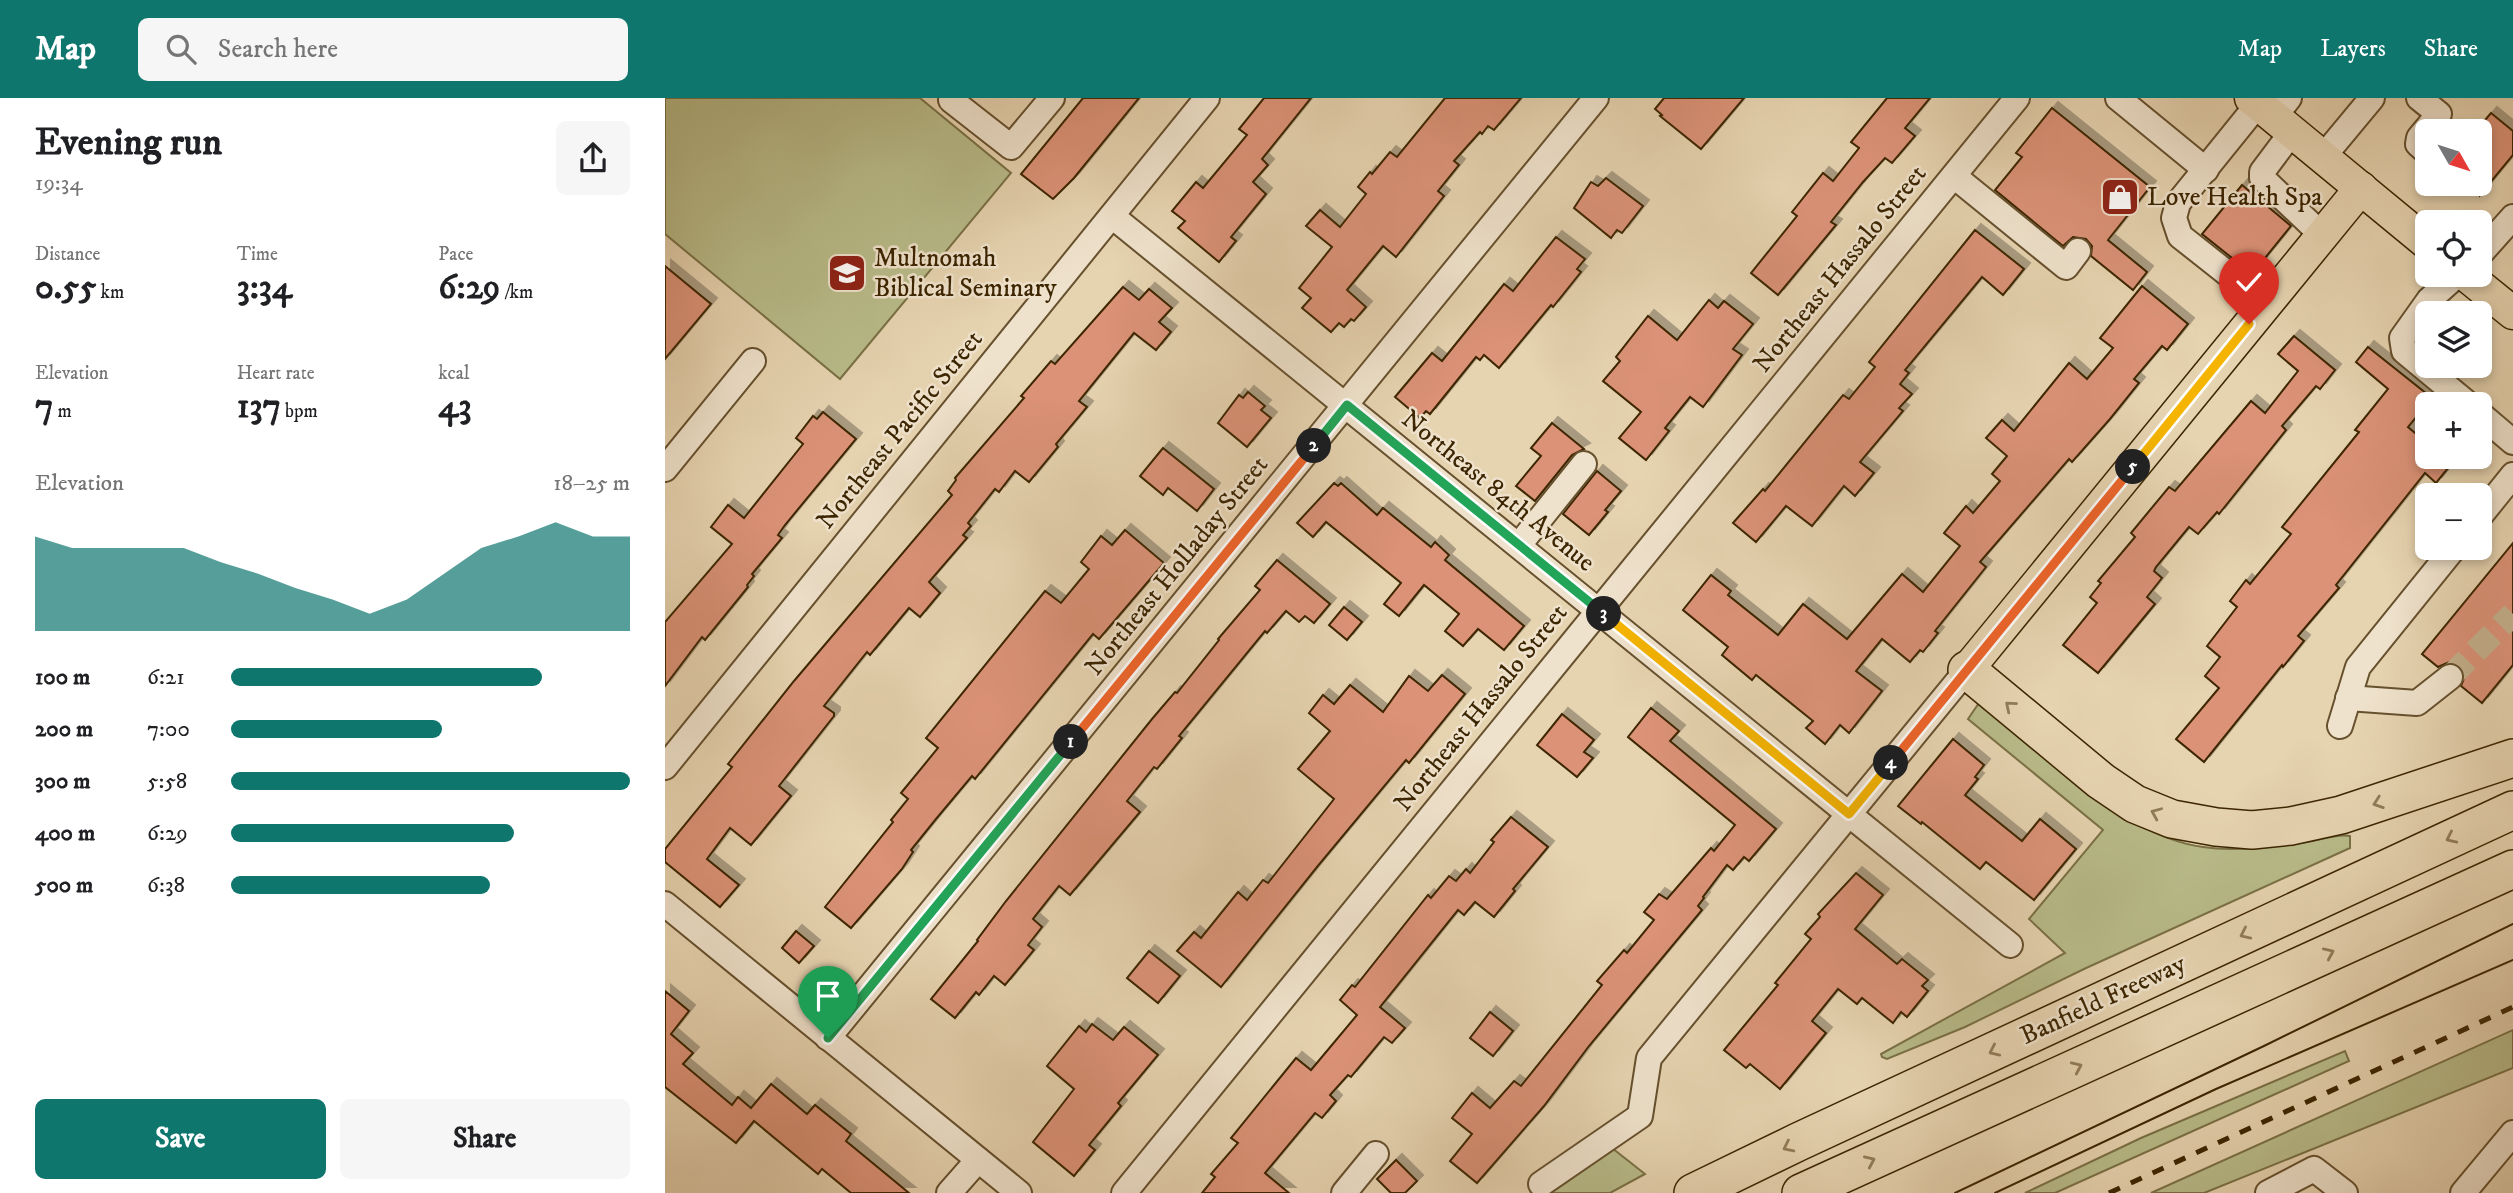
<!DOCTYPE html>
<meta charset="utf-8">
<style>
body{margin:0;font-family:"IM FELL DW Pica",serif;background:#f6f6f6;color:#202124;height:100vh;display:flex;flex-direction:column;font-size:26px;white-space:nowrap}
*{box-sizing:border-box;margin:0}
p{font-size:23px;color:#757577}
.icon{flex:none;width:38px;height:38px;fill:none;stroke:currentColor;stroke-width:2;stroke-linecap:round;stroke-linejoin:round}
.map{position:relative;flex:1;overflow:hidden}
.sheet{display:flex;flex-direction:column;background:#fff;width:665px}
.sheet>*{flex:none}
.needle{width:46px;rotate:129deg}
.tools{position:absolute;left:1750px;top:21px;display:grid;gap:14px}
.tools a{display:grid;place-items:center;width:77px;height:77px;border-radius:10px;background:#fff;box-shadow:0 4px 10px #0003;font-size:35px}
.pin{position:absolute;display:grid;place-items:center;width:60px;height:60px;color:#fff;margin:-72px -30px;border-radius:50% 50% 50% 0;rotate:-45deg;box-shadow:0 0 7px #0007}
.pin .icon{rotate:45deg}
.km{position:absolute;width:35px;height:35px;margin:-18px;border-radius:50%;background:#222;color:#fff;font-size:19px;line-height:35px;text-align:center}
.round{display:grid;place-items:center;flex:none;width:74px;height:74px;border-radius:10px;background:#f6f6f6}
.overview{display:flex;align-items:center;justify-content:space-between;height:119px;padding:0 35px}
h1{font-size:38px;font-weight:800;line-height:52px}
.metrics{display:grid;grid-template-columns:repeat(3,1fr);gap:10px;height:119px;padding:7px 35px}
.metrics div{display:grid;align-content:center}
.metrics b{font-size:35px;font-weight:800}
.metrics small{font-size:19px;font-weight:400}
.metrics p{font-size:19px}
.chart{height:196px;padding:14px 35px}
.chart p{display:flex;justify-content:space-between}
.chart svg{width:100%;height:126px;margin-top:7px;fill:#0f766e;opacity:.7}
.primary-button{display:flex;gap:14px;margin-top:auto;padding:14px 35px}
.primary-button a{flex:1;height:80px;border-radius:10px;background:#0f766e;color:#fff;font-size:28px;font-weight:800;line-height:80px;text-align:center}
.primary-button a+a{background:#f6f6f6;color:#202124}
ul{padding:0 35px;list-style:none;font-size:23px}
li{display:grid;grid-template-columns:112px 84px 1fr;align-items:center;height:52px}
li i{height:18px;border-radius:9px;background:#0f766e}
header{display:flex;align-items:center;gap:42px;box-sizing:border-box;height:98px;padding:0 35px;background:#0f766e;color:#fff}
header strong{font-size:33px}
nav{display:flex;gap:38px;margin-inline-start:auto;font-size:24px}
.search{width:490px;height:63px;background:#f6f6f6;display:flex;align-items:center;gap:18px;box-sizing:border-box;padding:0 24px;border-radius:10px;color:#757577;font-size:26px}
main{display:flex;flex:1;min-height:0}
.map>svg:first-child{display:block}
</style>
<header>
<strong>Map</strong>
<div class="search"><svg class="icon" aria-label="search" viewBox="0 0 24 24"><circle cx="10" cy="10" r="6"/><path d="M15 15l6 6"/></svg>Search here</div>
<nav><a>Map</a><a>Layers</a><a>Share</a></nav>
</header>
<main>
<section class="sheet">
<div class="overview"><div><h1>Evening run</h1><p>19:34</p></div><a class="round"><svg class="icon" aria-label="share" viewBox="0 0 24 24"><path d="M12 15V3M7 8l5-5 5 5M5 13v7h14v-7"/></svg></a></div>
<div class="metrics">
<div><p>Distance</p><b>0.55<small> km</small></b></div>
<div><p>Time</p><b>3:34</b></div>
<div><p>Pace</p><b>6:29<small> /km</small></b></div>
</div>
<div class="metrics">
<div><p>Elevation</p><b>7<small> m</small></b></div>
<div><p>Heart rate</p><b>137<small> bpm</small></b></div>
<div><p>kcal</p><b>43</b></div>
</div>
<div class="chart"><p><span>Elevation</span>18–25 m</p>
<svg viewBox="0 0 160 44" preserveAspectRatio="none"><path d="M0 44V11L10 15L20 15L30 15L40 15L50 20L60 24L70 29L80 33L90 38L100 33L110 24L120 15L130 11L140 6L150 11L160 11V44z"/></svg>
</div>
<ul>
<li><b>100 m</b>6:21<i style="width:78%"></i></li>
<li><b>200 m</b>7:00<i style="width:53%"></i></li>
<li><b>300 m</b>5:58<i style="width:100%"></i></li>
<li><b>400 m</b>6:29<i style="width:71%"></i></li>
<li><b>500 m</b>6:38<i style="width:65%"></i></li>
</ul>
<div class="primary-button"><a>Save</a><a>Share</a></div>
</section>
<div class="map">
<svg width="1848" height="1095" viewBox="0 0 1848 1095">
<defs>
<filter id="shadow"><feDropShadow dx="6" dy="-6" stdDeviation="0" flood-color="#0004"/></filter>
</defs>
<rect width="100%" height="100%" fill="#e6d3b0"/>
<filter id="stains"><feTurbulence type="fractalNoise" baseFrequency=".00286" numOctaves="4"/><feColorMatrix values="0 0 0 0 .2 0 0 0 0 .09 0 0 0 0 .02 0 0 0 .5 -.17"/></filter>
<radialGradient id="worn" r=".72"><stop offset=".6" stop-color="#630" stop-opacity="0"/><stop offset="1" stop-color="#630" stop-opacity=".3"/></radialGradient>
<g fill="#b8bb89" stroke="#7a7045" stroke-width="2">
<path d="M0,0H255L346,75L175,281L0,136Z"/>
<path d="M1314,605L1471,726C1492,736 1514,746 1538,749C1571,754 1610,749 1642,744C1656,742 1672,735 1685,738V750L1419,871L1300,929L1222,961L1217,959L1216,956L1400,855L1364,821L1438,732L1303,621Z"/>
<path d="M1848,932V970L1539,1095H1486Z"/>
<path d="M1680,953L1684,963L1390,1095H1360L1476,1040Z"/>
<path d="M947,1050L980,1076L945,1095H869Z"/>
</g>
<g fill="#db9277" stroke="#3c2501" stroke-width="2" filter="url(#shadow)">
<path d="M418,0H474L409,80L388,101L356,76Z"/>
<path d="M599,0H646L597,61L603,67L588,84L601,96L566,139L571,143L554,164L513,130L520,123L507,113L531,84L538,90L582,37L574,31Z"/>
<path d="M780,0H856L829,32L823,28L817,36L815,34L789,63L794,67L773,93L779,98L731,159L718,148L682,192L701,209L689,223L686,221L679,229L674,225L666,234L637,210L646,200L634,190L667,149L641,128L655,112L675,129L701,96L693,89L705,74L707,76L725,54L732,59Z"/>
<path d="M999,0H1079L1036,51L995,18L997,17L990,11Z"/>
<path d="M1222,0H1265L1240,30L1250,38L1227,65L1220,60L1198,84L1166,124L1171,127L1113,197L1086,175L1132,118L1127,114L1158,75L1168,83L1194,50L1186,44Z"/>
<path d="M1387,10L1485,89L1443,142L1482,174L1468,192L1426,158L1427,148L1421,141L1408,139L1398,148L1330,92L1357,59L1351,55Z"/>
<path d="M1826,15L1848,33V57L1815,97V28Z"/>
<path d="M941,80L978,108L957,135L952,132L946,140L909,110L926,84L933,88Z"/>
<path d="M1577,87L1626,128L1587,176L1537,136Z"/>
<path d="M1310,132L1359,171L1338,197L1317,179L1240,272L1244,275L1235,286L1247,296L1234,310L1238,313L1195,364L1209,375L1190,398L1179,388L1147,428L1121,408L1091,444L1068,425L1098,391L1100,393L1178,297L1184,301L1210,269L1204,264Z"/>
<path d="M891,139L920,161L912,171L916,174L888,209L886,207L834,270L819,257L815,262L811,259L765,316L761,313L755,320L730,299L767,255L777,263L839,186L848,193Z"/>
<path d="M0,168L46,206L0,261Z"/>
<path d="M1477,188L1523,226L1502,252L1497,248L1469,281L1474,285L1445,321L1407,364L1404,361L1315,464L1321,469L1270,533L1273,535L1258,554L1255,552L1245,564L1217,541L1191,573L1217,593L1184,635L1175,627L1160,646L1141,630L1148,623L1091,577L1087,582L1057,557L1063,549L1018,512L1046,477L1066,493L1063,497L1113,537L1138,506L1182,541L1237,476L1258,494L1295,448L1279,435L1301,408L1308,415L1335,383L1327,376L1342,358L1321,340L1337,322L1349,333L1404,265L1422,281L1448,250L1435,240Z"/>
<path d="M458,189L474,202L484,191L507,210L494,224L506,234L491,252L469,235L414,303L422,309L391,346L393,349L364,384L350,373L334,394L330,391L303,425L306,428L298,437L302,440L264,484L275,495L255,519L244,510L205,557L202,554L159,608L169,615V618L114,688L126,698L86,747L65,730L42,761L74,787L55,809L0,764V751L67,669L63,666L129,583L287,397L283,393L291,382L290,380L359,300L356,298L386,263L390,266Z"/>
<path d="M1044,202L1053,210L1059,203L1088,226L1068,251L1077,257L1038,309L1025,299L1000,330L1004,333L981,362L954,340L976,314L938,283L955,263L951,259L983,218L1012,242Z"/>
<path d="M1629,238L1670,272L1655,291L1651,288L1617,328L1621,332L1554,416L1552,414L1533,436L1524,429L1491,469L1489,473L1497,480L1482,499L1490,506L1433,575L1398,547L1432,505L1425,499L1436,485L1433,483L1470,439L1466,435L1504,389L1510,393L1586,303L1600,315L1633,273L1613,256Z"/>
<path d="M1703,249L1767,300L1743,329L1762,345V359H1792L1771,385L1760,375L1671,487L1674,490L1633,538L1639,543L1618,569L1617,567L1539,664L1511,641L1554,590L1540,578L1555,559L1542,548L1572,509L1565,503L1581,482L1585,486L1626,436L1617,429L1694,334L1690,332L1723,291L1691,264Z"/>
<path d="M583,294L600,308L596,312L606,320L582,349L553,325L574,297L578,300Z"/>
<path d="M158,314L191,341L120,427L113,437L117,440L87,476L89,478L82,487L83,489L40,542L37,539L0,588V524L67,446L46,429L63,407L79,420L138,346L131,340L148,318L152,321Z"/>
<path d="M887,325L919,351L907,357L870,403L851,388L876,358L866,350Z"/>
<path d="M498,350L549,391L532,413L503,390L498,397L475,378Z"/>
<path d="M932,373L956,393L940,412L943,414L924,437L898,416Z"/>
<path d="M669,385L673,388L676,385L712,417L718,410L766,449L770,444L784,457L780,462L859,528L839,552L813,531L798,548L780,533L794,516L759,487L734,518L719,506L736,485L661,424L648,439L632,425Z"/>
<path d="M460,432L499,465L434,541L428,536L310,681L307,678L271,721L246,752L248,754L237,771L186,830L160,809L228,724L226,722L243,701L236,695L273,650L261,640L380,493L396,505L424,471L416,464L436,438L447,447Z"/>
<path d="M1848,445V567L1817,605L1796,588L1800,578L1796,569L1784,564L1773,569L1757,556Z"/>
<path d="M612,462L665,506L649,525L640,518L634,524L621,513L602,535L600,533L514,638L517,640L492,671L489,669L462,703L475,714L405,797L394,788L368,821L377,829L363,847L369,852L340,887L329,878L314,897L311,894L290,920L266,901L313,843L312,842L341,803L487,621L510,594L512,595L554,542L553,541L595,492L590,488Z"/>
<path d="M679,509L697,524L682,542L664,527Z"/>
<path d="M777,577L800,596L744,665L741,662L652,769L556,889L512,853L529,834L536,840L573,794L582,802L598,782L603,785L669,701L633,671L665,633L644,615L658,597L669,606L685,587L718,614L744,578L763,593Z"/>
<path d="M986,610L1014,633L1005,643L1111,731L1084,763L1079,759L1068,772L1062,767L1038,799L1039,800L1033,808L1037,812L924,948L879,1008L812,1085L785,1063L807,1036L787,1020L807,995L825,1010L849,983L856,988L937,887L932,883L959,852L962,855L989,822L979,814L994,796L1002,801L1046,750L1049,753L1070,727L963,639Z"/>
<path d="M897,616L929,642L919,654L928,660L912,679L872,647Z"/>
<path d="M1288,641L1319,667L1310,679L1313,681L1300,697L1357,743L1375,721L1411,751L1369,802L1321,764L1315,771L1257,724L1256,726L1233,708Z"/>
<path d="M846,719L883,749L848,791L850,793L829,819L810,804L799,817L793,812L715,909L740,930L727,945L719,939L686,979L683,977L665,997L671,1003L657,1020L650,1015L600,1075L624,1095H537L550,1079L546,1076L573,1045L566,1040L631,960L646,972L692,917L675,902L687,887L690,889L763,797L766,800L784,778L791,783L801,771L805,775L829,744L826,742Z"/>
<path d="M1191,775L1218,797L1190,831L1232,866L1237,861L1263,882L1257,888L1263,893L1242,919L1236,914L1228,925L1197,900L1192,906L1173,891L1147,923L1161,935L1115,991L1085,966L1081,970L1059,952L1113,887L1110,885L1146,841L1140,836L1155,819L1153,816Z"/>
<path d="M131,833L149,848L134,865L117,850Z"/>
<path d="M484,853L515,878L493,905L462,880Z"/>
<path d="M0,893L24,913L6,936L28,955L18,966L67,1007L73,999L86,1010L106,986L142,1016L150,1007L186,1036L181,1043L244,1095H186L157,1071L153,1076L89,1023L71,1045L0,989Z"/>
<path d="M825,914L848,933L828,958L805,940Z"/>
<path d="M427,926L448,942L459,929L493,957L453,1005L456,1008L424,1047L430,1052L409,1078L368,1044L409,991L382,968L414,928L421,934Z"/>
<path d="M731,1062L752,1083L740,1095H726L712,1081Z"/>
</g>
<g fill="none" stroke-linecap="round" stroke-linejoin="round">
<path stroke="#c4b08d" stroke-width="24" stroke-dasharray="24 12" stroke-linecap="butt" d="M1785,579L1848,516"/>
<defs>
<g id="minor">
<path d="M287,0L286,2L346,49L387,0"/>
<path d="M1453,0L1541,72"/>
<path d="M1754,0L1774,16L1754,40L1753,46L1762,54"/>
<path d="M1593,6L1513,105L1509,120L1515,138L1601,206"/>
<path d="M1609,19L1624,0"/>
<path d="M1627,34L1597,74V80L1657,137"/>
<path d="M1658,59L1707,0"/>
<path d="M1289,78L1401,169L1413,153"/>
<path d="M447,118L1345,847"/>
<path d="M1815,156L1848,119"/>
<path d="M1792,177L1764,202L1737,240L1739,253L1803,306"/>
<path d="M1815,316L1848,344"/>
<path d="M0,371L88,263"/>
<path d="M1815,418L1848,377"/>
<path d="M854,447L919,366"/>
<path d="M1683,600L1752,605L1785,579"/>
<path d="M1675,628L1693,569L1789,450"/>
<path d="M0,669L542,0"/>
<path d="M0,806L354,1095"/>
<path d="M163,940L931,0"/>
<path d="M876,1086L975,1018L984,960L1302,572"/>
<path d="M284,1095L313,1062"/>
<path d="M459,1095L1352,0"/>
<path d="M679,1095L711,1056"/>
<path d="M1603,1095L1649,1071L1680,1095"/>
<path d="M1798,1095L1848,1035"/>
</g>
<g id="major">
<path d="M1586,0L1762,145"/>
<path d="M1801,177L1848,215"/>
<path d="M1302,572L1696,90"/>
</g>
<g id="highway">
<path d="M1302,572L1436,683L1470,706L1507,721L1551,729L1587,732L1626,728L1676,717L1848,660"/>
<path d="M1028,1095L1133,1044L1848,712"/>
<path d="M1136,1095L1848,771"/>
</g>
</defs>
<use href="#minor" stroke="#66502d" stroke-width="28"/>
<use href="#major" stroke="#3c2501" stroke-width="35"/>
<use href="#highway" stroke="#3c2501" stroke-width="40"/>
<use href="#minor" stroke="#efe2cc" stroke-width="24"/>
<use href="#major" stroke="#e6d3b0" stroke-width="32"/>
<use href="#highway" stroke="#e6d3b0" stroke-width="37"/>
<g stroke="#3c2501" stroke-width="2">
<path d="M1290,1095L1601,947L1848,826"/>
<path d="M1330,1095L1551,991L1848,862"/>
</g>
<path stroke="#3c2501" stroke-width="5" stroke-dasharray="12 12" stroke-linecap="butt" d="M1444,1095L1848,909"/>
</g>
<defs><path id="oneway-chevron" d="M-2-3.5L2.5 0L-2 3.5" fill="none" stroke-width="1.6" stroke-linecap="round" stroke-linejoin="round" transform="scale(1.75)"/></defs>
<g stroke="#917c58">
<use href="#oneway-chevron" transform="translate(1345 608) rotate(-140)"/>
<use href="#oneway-chevron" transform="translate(1713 705) rotate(161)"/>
<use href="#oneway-chevron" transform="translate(1491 715) rotate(-157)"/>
<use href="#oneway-chevron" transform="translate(1786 740) rotate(155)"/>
<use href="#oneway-chevron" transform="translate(1580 836) rotate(155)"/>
<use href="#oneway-chevron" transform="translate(1664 855) rotate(-24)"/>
<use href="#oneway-chevron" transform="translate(1329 953) rotate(155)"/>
<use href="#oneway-chevron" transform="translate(1412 969) rotate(-24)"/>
<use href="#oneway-chevron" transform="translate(1123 1049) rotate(154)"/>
<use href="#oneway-chevron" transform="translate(1205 1063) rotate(-24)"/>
</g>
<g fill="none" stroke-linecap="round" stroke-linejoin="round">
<defs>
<path id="split-1" d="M163,940L406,644"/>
<path id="split-2" d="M406,644L649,348"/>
<path id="split-3" d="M649,348L682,307L939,516"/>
<path id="split-4" d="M939,516L1184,716L1226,665"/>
<path id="split-5" d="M1226,665L1468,369"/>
<path id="split-6" d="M1468,369L1584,226"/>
</defs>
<use href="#split-1" stroke="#fff" stroke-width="14"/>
<use href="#split-2" stroke="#fff" stroke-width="14"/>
<use href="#split-3" stroke="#fff" stroke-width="14"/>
<use href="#split-4" stroke="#fff" stroke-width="14"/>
<use href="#split-5" stroke="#fff" stroke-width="14"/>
<use href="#split-6" stroke="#fff" stroke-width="14"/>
<use href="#split-1" stroke="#22a559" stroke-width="9"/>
<use href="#split-2" stroke="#f0652b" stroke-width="9"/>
<use href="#split-3" stroke="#22a559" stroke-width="9"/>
<use href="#split-4" stroke="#f5b400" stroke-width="9"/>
<use href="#split-5" stroke="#f0652b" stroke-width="9"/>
<use href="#split-6" stroke="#f5b400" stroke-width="9"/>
</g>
<defs>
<symbol id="shop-square" viewBox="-11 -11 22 22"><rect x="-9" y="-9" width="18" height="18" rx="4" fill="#8f2418" stroke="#efe2cc"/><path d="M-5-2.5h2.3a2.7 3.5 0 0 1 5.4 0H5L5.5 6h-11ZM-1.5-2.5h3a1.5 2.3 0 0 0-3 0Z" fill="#fff"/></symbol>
<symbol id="university-square" viewBox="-11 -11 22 22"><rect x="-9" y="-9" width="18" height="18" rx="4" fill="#8f2418" stroke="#efe2cc"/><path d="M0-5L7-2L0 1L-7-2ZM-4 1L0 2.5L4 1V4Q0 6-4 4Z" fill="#fff"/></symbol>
</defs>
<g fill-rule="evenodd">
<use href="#shop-square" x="1433" y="77" width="44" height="44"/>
<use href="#university-square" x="160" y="153" width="44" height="44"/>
</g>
<g text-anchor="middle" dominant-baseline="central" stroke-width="5" stroke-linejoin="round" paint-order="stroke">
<g font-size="26" fill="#3c2501" stroke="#efe2cc" text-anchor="start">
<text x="1482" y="99">Love Health Spa</text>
<text x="209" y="160">Multnomah<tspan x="209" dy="30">Biblical Seminary</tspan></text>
</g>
<g font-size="26" fill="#3c2501" stroke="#efe2cc">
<text transform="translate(1175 171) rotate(-51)">Northeast Hassalo Street</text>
<text transform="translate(235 332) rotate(-51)">Northeast Pacific Street</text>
<text transform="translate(833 393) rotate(39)">Northeast 84th Avenue</text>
<text transform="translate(512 468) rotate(-51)">Northeast Holladay Street</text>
<text transform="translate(816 610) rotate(-51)">Northeast Hassalo Street</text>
<text transform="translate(1438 902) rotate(-25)">Banfield Freeway</text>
</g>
</g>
<rect width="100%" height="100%" filter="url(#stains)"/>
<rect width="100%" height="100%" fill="url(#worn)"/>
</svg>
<div class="tools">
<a><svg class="needle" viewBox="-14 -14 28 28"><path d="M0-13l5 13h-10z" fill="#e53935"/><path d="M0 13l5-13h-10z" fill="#757577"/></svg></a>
<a><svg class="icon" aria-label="locate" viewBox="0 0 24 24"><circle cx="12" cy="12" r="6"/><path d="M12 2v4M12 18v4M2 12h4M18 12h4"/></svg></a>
<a><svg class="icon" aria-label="layers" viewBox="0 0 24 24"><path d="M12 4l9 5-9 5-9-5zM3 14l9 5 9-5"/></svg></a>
<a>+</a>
<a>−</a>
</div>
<div class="pin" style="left:163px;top:940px;background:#1e9e55"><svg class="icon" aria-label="arrive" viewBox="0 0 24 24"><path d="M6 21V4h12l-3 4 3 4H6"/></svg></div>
<div class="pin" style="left:1584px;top:226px;background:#d93025"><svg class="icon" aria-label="check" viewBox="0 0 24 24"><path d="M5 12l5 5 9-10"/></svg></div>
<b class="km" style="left:406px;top:644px">1</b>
<b class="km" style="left:649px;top:348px">2</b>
<b class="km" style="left:939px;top:516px">3</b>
<b class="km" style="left:1226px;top:665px">4</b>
<b class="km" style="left:1468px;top:369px">5</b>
</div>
</main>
